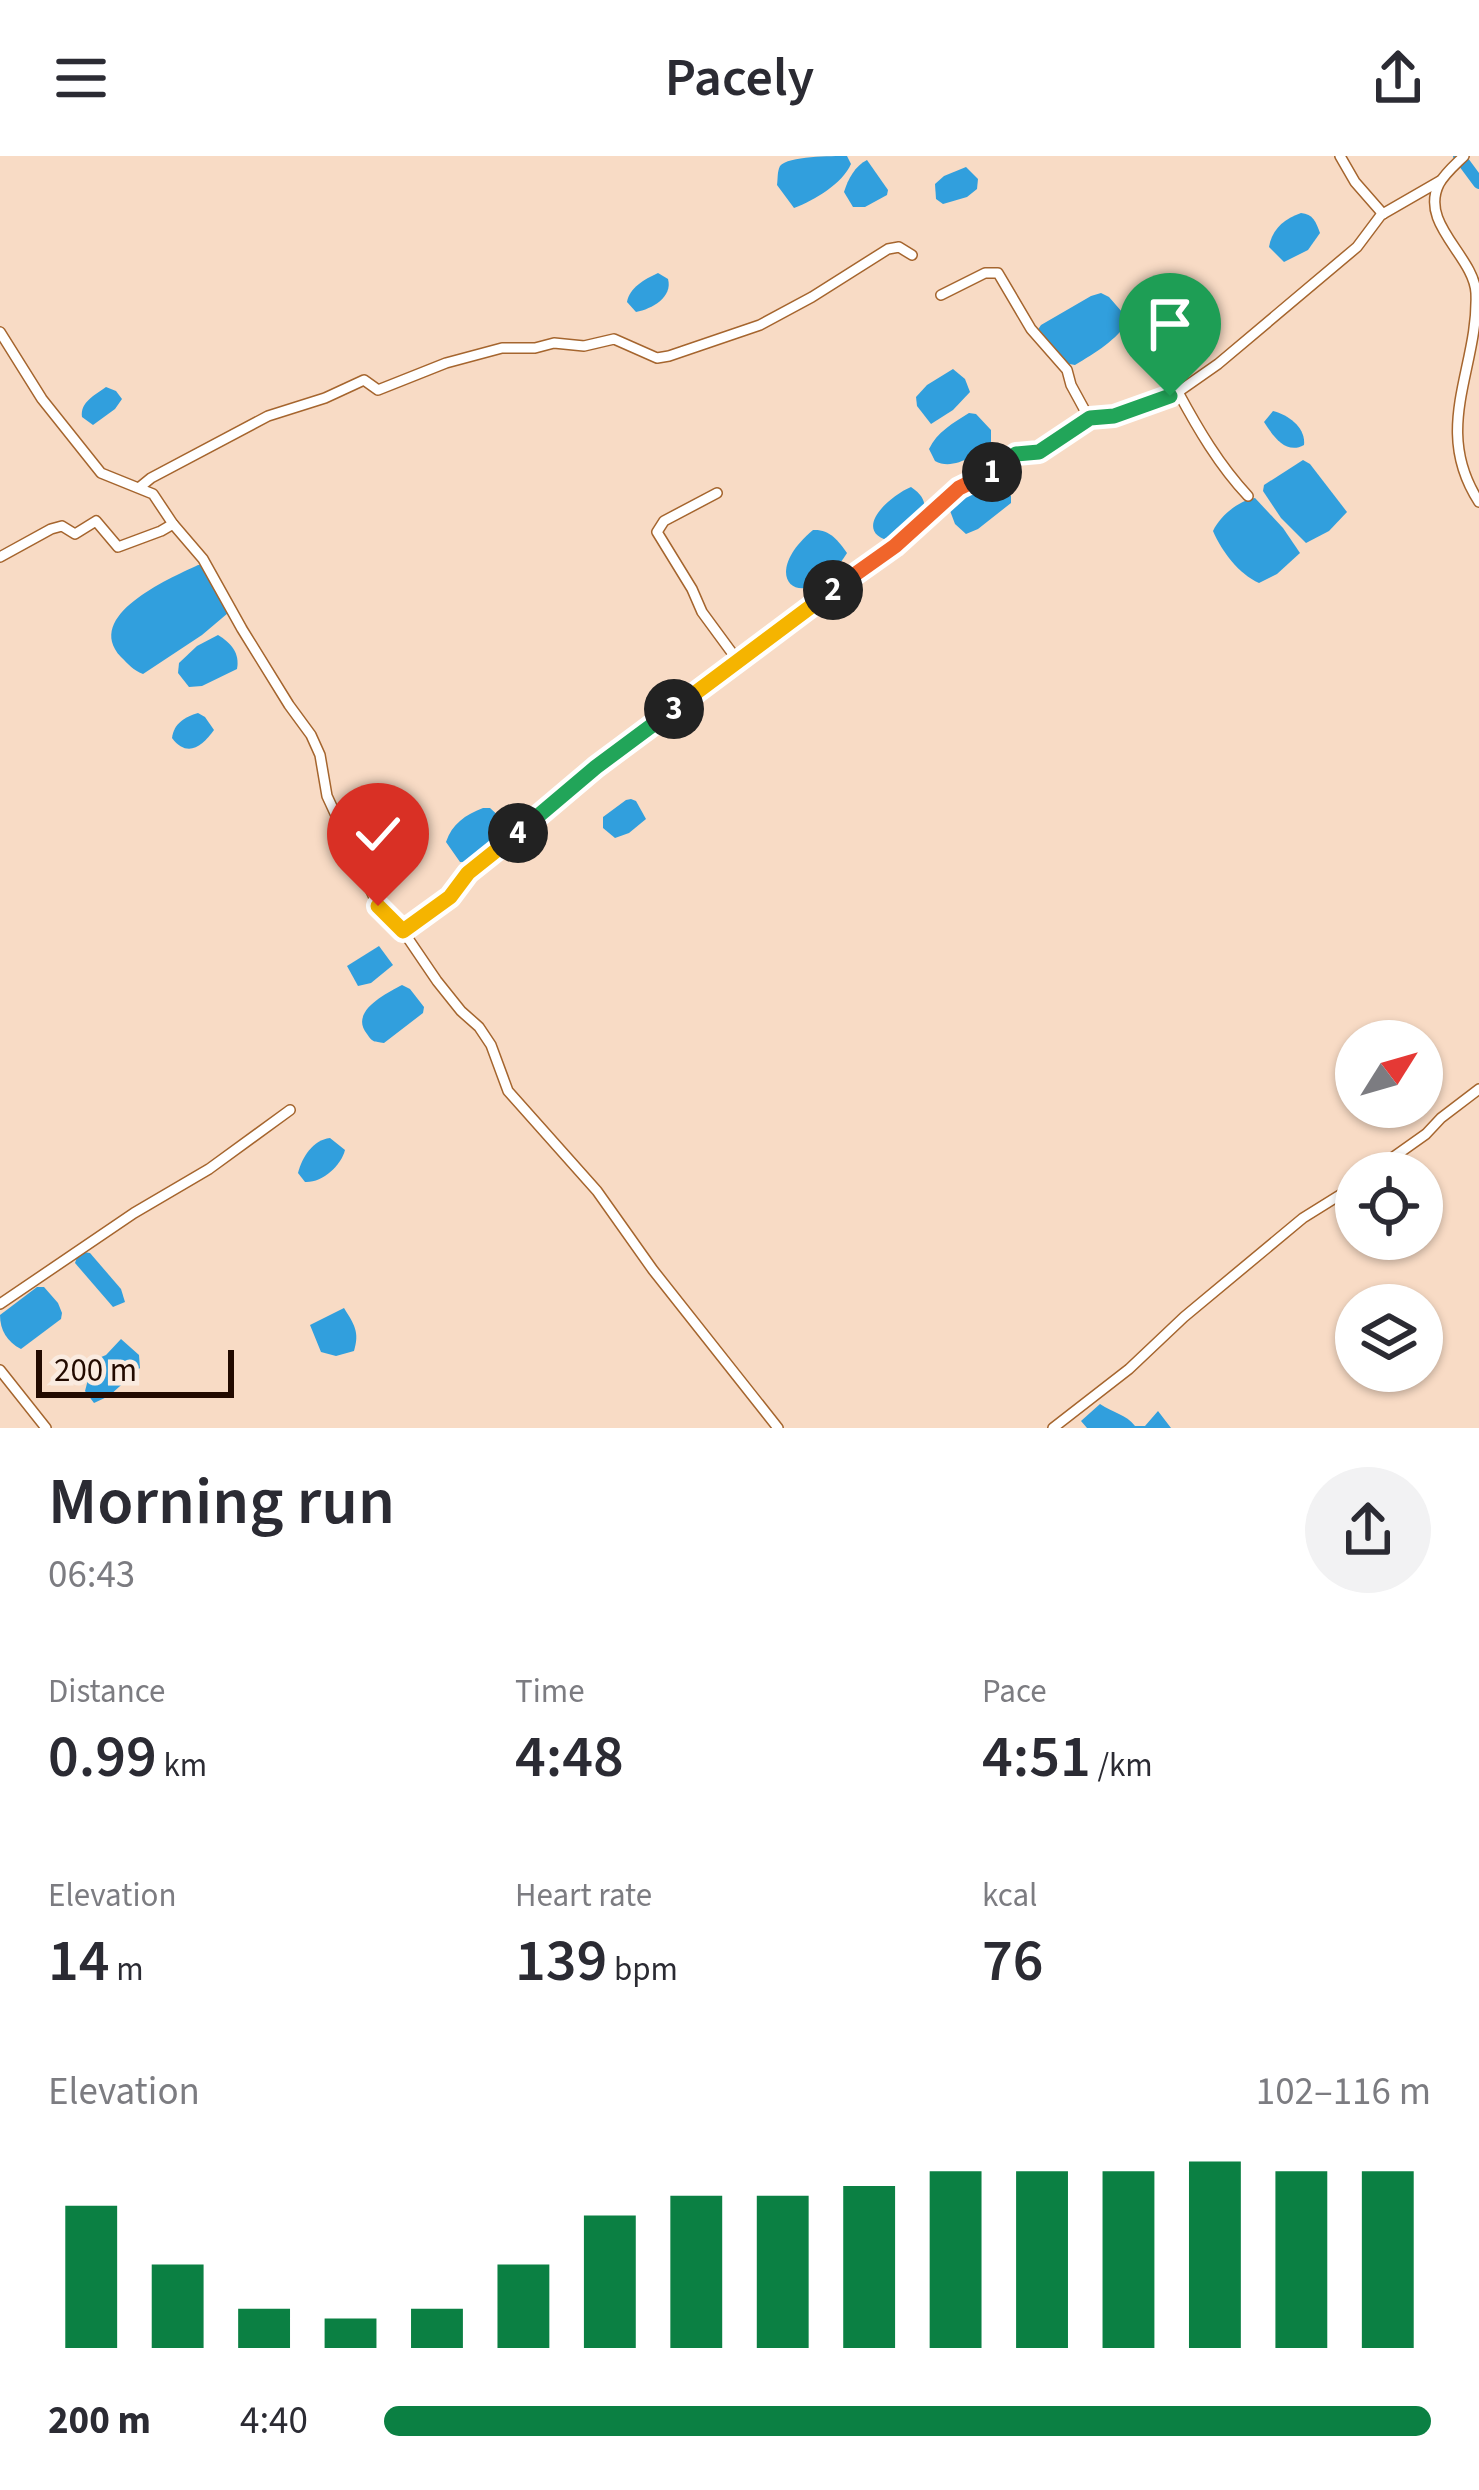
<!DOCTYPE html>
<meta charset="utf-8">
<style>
body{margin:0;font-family:"Source Sans 3",sans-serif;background:#f2f2f3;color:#2b2b33;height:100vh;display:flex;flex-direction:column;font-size:45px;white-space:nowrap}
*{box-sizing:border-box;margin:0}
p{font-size:39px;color:#7c7c81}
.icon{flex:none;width:66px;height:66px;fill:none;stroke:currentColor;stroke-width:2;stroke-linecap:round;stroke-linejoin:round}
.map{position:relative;height:1272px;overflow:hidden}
.side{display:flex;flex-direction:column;background:#fff;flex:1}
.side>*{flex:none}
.needle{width:78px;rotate:53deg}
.buttons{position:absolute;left:1335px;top:864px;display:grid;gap:24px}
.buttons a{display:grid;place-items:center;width:108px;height:108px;border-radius:50%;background:#fff;box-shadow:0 3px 9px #0004;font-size:60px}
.scale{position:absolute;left:36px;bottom:30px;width:198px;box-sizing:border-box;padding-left:12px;border:6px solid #220a00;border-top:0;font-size:33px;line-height:42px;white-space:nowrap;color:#220a00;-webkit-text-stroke:9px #faebe0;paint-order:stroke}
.pin{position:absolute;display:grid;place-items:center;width:102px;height:102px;color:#fff;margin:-123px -51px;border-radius:50% 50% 50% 0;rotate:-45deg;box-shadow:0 0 12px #0007}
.pin .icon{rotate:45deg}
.km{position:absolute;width:60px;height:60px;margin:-30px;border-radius:50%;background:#222;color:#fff;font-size:33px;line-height:60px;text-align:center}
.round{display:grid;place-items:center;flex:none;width:126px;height:126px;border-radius:63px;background:#f2f2f3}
.headline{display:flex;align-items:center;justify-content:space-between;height:204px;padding:0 48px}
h1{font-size:66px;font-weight:600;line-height:90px}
.figures{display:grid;grid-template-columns:repeat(3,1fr);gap:18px;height:204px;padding:12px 48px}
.figures div{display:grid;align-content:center}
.figures b{font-size:60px;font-weight:600}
.figures small{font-size:33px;font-weight:400}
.figures p{font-size:33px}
.chart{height:336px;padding:24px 48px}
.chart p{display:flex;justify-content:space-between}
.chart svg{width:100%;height:216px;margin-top:12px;stroke:#0b8043;stroke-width:6}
ul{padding:0 48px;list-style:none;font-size:39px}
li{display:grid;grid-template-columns:192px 144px 1fr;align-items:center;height:90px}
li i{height:30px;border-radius:15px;background:#0b8043}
header{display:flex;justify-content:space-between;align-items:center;height:156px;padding:0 48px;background:#fff;font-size:54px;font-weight:600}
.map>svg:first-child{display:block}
</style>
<header><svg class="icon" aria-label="menu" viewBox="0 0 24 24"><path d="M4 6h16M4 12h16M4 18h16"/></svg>Pacely<svg class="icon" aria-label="share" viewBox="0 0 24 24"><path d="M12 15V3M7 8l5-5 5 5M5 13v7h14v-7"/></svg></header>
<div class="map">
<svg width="1479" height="1272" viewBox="0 0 1479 1272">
<rect width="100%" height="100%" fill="#f8dbc5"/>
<g fill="#319fdd">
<path d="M847,0L851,8C842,28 815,44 794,52L777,29C778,23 777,16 780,10C788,0 832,0 847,0Z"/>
<path d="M867,4L888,34L887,39L865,51H853L844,36C848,23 855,10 867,4Z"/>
<path d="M966,11L978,23L977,33L967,41L943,48L936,43L935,28L944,20Z"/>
<path d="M1301,57C1313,58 1316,66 1320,77L1308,94L1284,106L1269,91C1272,73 1284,63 1301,57Z"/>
<path d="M658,117L668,123C673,141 652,153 636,156L627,146C629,132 645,123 658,117Z"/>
<path d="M1101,137L1109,141L1129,164C1117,184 1095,197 1075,209L1064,207L1037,175L1041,169L1091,140Z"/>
<path d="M953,213L965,223L970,236L953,254L931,268L917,250L916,241L927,229Z"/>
<path d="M106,231L116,235L122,243L115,253L93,269L82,261C80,246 95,239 106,231Z"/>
<path d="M1273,255C1289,259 1306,272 1304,289C1286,299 1273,280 1264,266Z"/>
<path d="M969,257L976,258L991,274V287C976,299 953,315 935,305L929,293C937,276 953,267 969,257Z"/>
<path d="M1303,304L1310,308L1347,356L1329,375L1306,387L1281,362L1263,335L1264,329Z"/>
<path d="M986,321H992C1000,327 1002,335 1011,340V347L978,373L966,378L955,368L949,352L966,335Z"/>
<path d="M911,331C942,352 912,369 894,386C848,377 889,340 911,331Z"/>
<path d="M1255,342L1283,372L1300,397L1277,418L1259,427C1239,418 1222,396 1213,375C1220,360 1238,345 1255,342Z"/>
<path d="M813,374C829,373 838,384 847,397C806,464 753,424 813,374Z"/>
<path d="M198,409H203L228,457L202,479L143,518C133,514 129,509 121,501C83,460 168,423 198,409Z"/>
<path d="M218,479C231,487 240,497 237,513L202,530L189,531L178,517L179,507L197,490Z"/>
<path d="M198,557L205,561L214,574C202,591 187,602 172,582C174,567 185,561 198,557Z"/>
<path d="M631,643L636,645L646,663L629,677L615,682L603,672V661L626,644Z"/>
<path d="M483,652H490C499,660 506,666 508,678L472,706H460L446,686C452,668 465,659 483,652Z"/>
<path d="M379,790L393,809L371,827L358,830L347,810Z"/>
<path d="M402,829L410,833L424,851L423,857L384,887C374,885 373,887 367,878C349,856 385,838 402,829Z"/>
<path d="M330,982L345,994C341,1010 322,1027 305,1026L298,1017C302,1001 313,984 330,982Z"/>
<path d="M84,1096L90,1097L121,1133L125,1146L113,1151L75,1107L77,1101Z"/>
<path d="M37,1131H44L58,1147L62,1157L61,1163L21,1193C7,1186 0,1174 0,1159Z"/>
<path d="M344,1152C354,1168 360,1176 354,1195L336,1200L321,1196L310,1169Z"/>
<path d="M121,1183L139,1199L140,1212L109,1240L94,1247L85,1235L90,1216L88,1210L94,1204L106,1199Z"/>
<path d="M1100,1248C1113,1257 1126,1258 1135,1270H1145L1158,1255L1171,1272H1087L1081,1265Z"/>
</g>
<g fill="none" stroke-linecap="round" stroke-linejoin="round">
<path stroke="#319fdd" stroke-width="12" d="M1459,0L1479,27"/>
<defs>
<g id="minor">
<path d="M1340,0L1355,26L1383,58"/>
<path d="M1464,0C1456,8 1445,17 1439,28C1419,68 1474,100 1476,137C1479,212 1431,272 1479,346"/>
<path d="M941,139L985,117H998L1031,173L1067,214L1071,229L1089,262"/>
<path d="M0,176L42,243L101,317L153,338L173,368L203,403L242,473L289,549L311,579L320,599L327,640L378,750L403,775L437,825L461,855L479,871L491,889L508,935L597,1035L653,1114L778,1272"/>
<path d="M1178,236C1198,273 1219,309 1248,340"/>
<path d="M140,331L151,322L268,260L325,242L364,224L378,234L446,207L502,192H535L554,187L584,190L614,183L657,202L669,200L760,169L812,141L888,93L899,91L912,99"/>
<path d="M717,337L664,365L657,376L692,433L702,456L738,505"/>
<path d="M0,401L51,373L62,370L75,378L96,365L118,391L161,375L173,368"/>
<path d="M403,775L450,741L468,717L627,587L895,390L959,332L995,314L1016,298L1039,296L1089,262L1114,260L1178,236L1218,208L1357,91L1381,59L1440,25"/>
<path d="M1371,1017L1426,978L1441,962L1479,933"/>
<path d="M0,1148L134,1057L209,1013L290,954"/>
<path d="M0,1214L46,1272"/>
<path d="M1053,1272L1129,1213L1184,1161L1303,1062L1356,1029"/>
</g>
</defs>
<use href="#minor" stroke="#a5652e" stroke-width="12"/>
<use href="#minor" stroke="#fff" stroke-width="9"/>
</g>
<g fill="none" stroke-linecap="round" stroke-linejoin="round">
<defs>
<path id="split-1" d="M992,316L1016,298L1039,296L1090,262L1114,260L1170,240"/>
<path id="split-2" d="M833,434L895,390L959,332L992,316"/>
<path id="split-3" d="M674,553L833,434"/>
<path id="split-4" d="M518,677L596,611L674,553"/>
<path id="split-5" d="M378,750L403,775L450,741L468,717L518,677"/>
</defs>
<use href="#split-1" stroke="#fff" stroke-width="24"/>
<use href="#split-2" stroke="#fff" stroke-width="24"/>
<use href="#split-3" stroke="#fff" stroke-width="24"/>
<use href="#split-4" stroke="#fff" stroke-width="24"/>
<use href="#split-5" stroke="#fff" stroke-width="24"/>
<use href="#split-1" stroke="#22a559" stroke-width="15"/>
<use href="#split-2" stroke="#f0652b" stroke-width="15"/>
<use href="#split-3" stroke="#f5b400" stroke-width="15"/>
<use href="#split-4" stroke="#22a559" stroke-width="15"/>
<use href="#split-5" stroke="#f5b400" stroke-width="15"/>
</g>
</svg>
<div class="buttons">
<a><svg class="needle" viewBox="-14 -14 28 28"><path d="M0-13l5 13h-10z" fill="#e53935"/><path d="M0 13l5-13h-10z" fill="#7c7c81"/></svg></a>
<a><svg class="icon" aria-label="locate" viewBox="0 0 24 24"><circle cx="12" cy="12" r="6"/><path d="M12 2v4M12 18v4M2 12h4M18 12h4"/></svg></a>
<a><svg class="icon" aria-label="layers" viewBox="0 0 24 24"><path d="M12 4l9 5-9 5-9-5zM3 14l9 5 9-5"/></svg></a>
</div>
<div class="scale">200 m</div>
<div class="pin" style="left:1170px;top:240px;background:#1e9e55"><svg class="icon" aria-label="arrive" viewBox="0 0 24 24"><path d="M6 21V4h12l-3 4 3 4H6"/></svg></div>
<div class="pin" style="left:378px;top:750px;background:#d93025"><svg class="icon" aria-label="check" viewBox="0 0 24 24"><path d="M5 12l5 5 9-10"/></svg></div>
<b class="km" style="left:992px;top:316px">1</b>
<b class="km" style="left:833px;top:434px">2</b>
<b class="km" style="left:674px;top:553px">3</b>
<b class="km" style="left:518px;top:677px">4</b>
</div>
<section class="side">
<div class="headline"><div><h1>Morning run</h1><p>06:43</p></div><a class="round"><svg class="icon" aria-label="share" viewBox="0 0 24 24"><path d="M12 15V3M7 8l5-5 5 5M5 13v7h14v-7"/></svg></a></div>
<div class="figures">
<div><p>Distance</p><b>0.99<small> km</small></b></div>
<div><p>Time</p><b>4:48</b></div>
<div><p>Pace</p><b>4:51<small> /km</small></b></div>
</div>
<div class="figures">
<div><p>Elevation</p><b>14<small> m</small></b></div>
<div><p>Heart rate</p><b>139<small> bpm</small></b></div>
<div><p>kcal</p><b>76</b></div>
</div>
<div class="chart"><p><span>Elevation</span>102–116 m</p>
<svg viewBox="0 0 160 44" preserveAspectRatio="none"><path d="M5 44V15M15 44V27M25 44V36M35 44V38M45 44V36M55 44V27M65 44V17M75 44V13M85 44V13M95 44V11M105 44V8M115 44V8M125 44V8M135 44V6M145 44V8M155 44V8"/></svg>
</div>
<ul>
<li><b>200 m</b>4:40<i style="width:100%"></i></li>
</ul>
</section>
